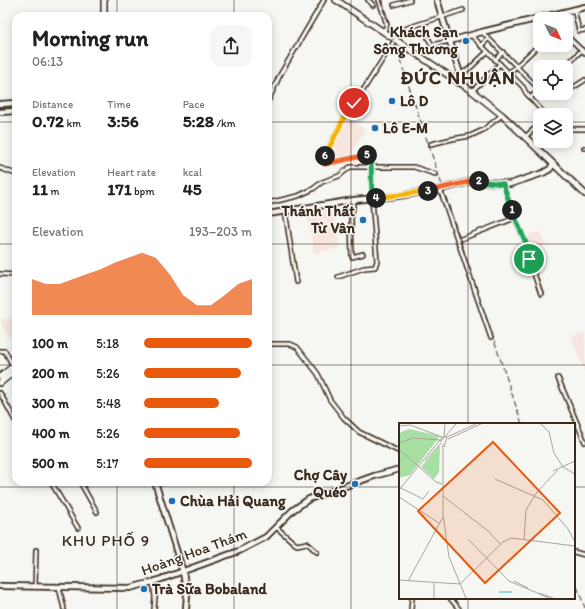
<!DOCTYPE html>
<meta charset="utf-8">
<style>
body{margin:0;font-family:Itim,sans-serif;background:#f6f6f6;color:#222;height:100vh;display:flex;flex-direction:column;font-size:15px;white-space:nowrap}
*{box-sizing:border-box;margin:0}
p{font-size:13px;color:#767676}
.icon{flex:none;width:22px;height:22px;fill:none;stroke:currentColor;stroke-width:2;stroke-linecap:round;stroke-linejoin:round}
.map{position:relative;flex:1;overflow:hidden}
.panel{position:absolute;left:12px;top:12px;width:260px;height:474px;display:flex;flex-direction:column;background:#fff;border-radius:12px;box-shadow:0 2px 10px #0003}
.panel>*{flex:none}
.needle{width:26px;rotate:133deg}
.tools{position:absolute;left:533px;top:12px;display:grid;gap:8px}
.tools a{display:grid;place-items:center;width:40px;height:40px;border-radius:8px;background:#fff;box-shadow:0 2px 10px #0003;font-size:20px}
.pin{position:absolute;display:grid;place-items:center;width:34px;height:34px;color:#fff;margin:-17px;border:2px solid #fff;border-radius:50%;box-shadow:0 1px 4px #0007}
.km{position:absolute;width:20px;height:20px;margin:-10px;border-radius:50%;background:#222;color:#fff;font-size:11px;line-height:20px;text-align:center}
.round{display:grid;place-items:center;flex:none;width:42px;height:42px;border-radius:12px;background:#f6f6f6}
.overview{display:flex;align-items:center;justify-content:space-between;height:68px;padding:0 20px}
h1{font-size:22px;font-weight:800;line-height:30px}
.metrics{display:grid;grid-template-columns:repeat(3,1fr);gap:6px;height:68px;padding:4px 20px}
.metrics div{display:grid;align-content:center}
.metrics b{font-size:17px;font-weight:800}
.metrics small{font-size:11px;font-weight:400}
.metrics p{font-size:11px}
.chart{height:112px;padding:8px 20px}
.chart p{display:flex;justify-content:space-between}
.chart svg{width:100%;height:72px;margin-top:4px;fill:#ea580c;opacity:.7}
ul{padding:0 20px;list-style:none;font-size:13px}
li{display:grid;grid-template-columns:64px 48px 1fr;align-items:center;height:30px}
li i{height:10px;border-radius:5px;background:#ea580c}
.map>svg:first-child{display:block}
</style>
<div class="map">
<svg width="585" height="609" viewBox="0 0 585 609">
<rect width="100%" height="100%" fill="#f6f6f2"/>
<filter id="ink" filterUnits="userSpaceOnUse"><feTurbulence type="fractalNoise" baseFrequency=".025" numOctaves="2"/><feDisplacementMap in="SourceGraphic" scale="8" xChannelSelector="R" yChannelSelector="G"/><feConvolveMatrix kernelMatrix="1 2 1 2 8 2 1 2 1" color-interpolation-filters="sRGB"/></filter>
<g filter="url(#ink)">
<g fill="#f7e5df">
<path d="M348,118L365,130L349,158L343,155L341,159L328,154Z"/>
<path d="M333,209L340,248L314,253L307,214Z"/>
<path d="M540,231L546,246L533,251L527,236Z"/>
<path d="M16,316V345L4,331L1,320Z"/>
<path d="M585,333V373L571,336Z"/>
<path d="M400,465V472L312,503L309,496Z"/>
</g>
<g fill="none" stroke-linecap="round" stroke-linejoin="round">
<defs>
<g id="street">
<path d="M368,0L373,5"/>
<path d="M379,0L387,25L383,32"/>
<path d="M394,5L410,0"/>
<path d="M574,9L579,31L585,30"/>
<path d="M407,28L463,10"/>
<path d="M482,32L539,89"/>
<path d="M566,33L570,39L585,53"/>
<path d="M471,35L523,87L526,93L543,112"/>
<path d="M428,38L432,45L450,41"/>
<path d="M481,46L488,39"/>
<path d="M495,60L503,52"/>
<path d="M564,67L582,50"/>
<path d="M509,73L540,44"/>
<path d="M460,74L469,69L487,52"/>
<path d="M574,87L585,80"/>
<path d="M472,91L500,64"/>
<path d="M530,98L540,89"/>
<path d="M268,101L280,75L324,0"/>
<path d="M566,129H585"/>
<path d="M525,137L534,129L540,126"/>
<path d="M431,144L452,139L470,136L483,130L502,115"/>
<path d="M535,147L541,141"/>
<path d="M584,148H585"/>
<path d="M0,168L13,173L16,172"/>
<path d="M503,184L515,218L531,255L529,259L541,294"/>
<path d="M440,189L491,338"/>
<path d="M354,200L351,219L352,257L363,254"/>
<path d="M268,203L298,196L313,189L322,182L339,176L350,167H414L435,174"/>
<path d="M285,210L296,282"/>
<path d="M461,239L515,218"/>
<path d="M0,274L16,275"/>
<path d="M338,277L364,268L375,267L377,261L372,199L371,154L325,164L323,159L348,110L355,103L393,43"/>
<path d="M268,344H290L297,347L318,374L330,400L344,418L359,432L400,452"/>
<path d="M0,351H5L13,366"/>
<path d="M558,378L585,442"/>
<path d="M0,393L16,422"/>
<path d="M51,482L78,528"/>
<path d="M80,482L97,512"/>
<path d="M276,527L294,543L297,545L307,543L317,552"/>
<path d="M574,552L585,555"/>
<path d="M153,582L155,597L154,609"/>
<path d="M35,587L36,550"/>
<path d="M59,587L64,609"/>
<path d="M450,598L459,609"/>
<path d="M411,609L412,598"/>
</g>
<g id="secondary">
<path d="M437,0L460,74L459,83"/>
<path d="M450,41L482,32L585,7"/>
<path d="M0,104L16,103"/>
<path d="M0,112L16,111"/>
<path d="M268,214L354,200L398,196L440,189L469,182L477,181L510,184L543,173L550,169L553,164"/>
<path d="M155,482L183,572L187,595L186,609"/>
<path d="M0,586L130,588L153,582L239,551L266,537L293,510L309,499L374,476L400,469"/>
</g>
<g id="primary">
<path d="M104,0V16"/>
<path d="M336,0L472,91L502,115L585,194"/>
<path d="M0,377L16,364"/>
<path d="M0,383L16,370"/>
</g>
</defs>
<use href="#street" stroke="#3b2a1e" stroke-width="6"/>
<use href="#secondary" stroke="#3b2a1e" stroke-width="8"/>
<use href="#primary" stroke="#3b2a1e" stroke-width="8"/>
<use href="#street" stroke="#f6f6f2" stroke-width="3"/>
<use href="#secondary" stroke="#f6f6f2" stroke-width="4.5"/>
<use href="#primary" stroke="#f6f6f2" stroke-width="5"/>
<g stroke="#3b2a1e" stroke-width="1" stroke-dasharray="6 3" stroke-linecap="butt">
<path d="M380,0L522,424"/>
<path d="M574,578L585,608"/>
</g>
</g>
</g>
<g fill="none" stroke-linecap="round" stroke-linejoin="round" filter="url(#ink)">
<defs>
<path id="split-1" d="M512,210L531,255L529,259"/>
<path id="split-2" d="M479,181L503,184L512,210"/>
<path id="split-3" d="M428,191L469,182L479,181"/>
<path id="split-4" d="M376,198L428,191"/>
<path id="split-5" d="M367,155L371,154L372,199L376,198"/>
<path id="split-6" d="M325,156L323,159L325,164L367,155"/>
<path id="split-7" d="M325,156L348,110L354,103"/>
</defs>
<use href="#split-1" stroke="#fff" stroke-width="8"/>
<use href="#split-2" stroke="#fff" stroke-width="8"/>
<use href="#split-3" stroke="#fff" stroke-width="8"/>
<use href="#split-4" stroke="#fff" stroke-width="8"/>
<use href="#split-5" stroke="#fff" stroke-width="8"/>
<use href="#split-6" stroke="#fff" stroke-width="8"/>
<use href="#split-7" stroke="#fff" stroke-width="8"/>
<use href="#split-1" stroke="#22a559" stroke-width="5"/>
<use href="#split-2" stroke="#22a559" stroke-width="5"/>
<use href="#split-3" stroke="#f0652b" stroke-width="5"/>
<use href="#split-4" stroke="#f5b400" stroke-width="5"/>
<use href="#split-5" stroke="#22a559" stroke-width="5"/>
<use href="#split-6" stroke="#f0652b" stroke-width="5"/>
<use href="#split-7" stroke="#f5b400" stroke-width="5"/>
</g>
<path fill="none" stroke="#3b2a1e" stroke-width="1" stroke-opacity="0.55" d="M117,0V16M234,0V16M351,0V609M468,0V424M0,122H16M268,122H540M566,122H585M0,244H16M268,244H585M0,365H16M268,365H585M117,482V609M234,482V609M0,487H400M574,487H585M468,598V609"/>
<g fill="#1f6fb2" stroke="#f6f6f2" stroke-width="1.5">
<circle cx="466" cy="41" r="4"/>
<circle cx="392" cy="101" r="4"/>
<circle cx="375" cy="128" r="4"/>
<circle cx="363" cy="220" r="4"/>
<circle cx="355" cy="484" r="4"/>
<circle cx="172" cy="501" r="4"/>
<circle cx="144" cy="589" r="4"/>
</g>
<g text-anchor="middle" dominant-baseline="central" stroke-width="3" stroke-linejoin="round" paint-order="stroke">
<g font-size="15" font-weight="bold" fill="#3b2a1e" stroke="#f6f6f2" text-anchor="start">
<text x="458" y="32" text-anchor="end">Khách Sạn<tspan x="458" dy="17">Sông Thương</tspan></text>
<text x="400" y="101">Lô D</text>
<text x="383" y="128">Lô E-M</text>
<text x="355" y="211" text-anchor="end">Thánh Thất<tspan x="355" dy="17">Từ Vân</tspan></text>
<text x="347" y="475" text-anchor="end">Chợ Cây<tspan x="347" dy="17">Quéo</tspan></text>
<text x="180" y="501">Chùa Hải Quang</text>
<text x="152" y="589">Trà Sữa Bobaland</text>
</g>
<g font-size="15" fill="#3b2a1e" stroke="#f6f6f2">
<text transform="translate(194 552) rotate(-20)">Hoàng Hoa Thám</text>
</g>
<g font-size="16" letter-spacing="1" fill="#3b2a1e" stroke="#f6f6f2">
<text x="106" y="540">KHU PHỐ 9</text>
</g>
<g font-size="19" font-weight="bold" letter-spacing="1" fill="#3b2a1e" stroke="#f6f6f2">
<text x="458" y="77">ĐỨC NHUẬN</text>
</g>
</g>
<g transform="translate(399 423)">
<rect width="176" height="176" fill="#f6f6f2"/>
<path d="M10,6L41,13L11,52L0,55V10ZM41,22L40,49L35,56L22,44Z" fill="#a8e0a4"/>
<path fill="none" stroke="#8bdce1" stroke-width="2" d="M100,169H113"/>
<path fill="none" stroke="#aba49d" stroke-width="1" d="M142,1L150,9L155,30L164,44L176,51M0,3L11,2L43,14M45,14L46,1M48,14L77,1M49,16L82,1M41,18L43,14H48L45,24M41,19L57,1M0,20L14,15L41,17M44,21V92L50,134L67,175M0,26L37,59L43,61M26,38L42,20M154,48L176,38M96,56L144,77L169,106L176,119M0,64L24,76L30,68M0,67L41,17M44,73L89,108L101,121M0,74L40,100M69,116L110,158L150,175M125,116L127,87L138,69L159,47M0,157L61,161L104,119L112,115L176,123M9,158L44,94M115,158L129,165M35,160V175M140,170L154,175"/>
<path fill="#e8590c" fill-opacity="0.15" stroke="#e8590c" stroke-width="2" d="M94,19L161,90L86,160L19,88Z"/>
<rect width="176" height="176" fill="none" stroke="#3b2a1e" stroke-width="2"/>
</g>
</svg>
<div class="tools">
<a><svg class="needle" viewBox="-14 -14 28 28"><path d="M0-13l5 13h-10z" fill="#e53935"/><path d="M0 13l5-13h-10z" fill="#767676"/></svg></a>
<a><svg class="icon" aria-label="locate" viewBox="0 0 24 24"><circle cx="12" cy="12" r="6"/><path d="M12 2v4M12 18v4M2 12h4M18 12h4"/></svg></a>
<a><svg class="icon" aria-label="layers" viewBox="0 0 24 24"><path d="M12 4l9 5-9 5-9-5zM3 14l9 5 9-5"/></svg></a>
</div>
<div class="pin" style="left:529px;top:259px;background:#1e9e55"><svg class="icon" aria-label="arrive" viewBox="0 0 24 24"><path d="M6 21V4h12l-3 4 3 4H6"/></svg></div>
<div class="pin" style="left:354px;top:103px;background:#d93025"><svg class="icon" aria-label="check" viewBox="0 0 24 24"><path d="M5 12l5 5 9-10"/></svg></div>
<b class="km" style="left:512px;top:210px">1</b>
<b class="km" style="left:479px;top:181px">2</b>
<b class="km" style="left:428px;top:191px">3</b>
<b class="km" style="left:376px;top:198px">4</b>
<b class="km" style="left:367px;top:155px">5</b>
<b class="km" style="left:325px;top:156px">6</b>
<section class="panel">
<div class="overview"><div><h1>Morning run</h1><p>06:13</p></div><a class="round"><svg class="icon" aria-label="share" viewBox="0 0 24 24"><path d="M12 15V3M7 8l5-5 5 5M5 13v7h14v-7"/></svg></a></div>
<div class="metrics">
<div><p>Distance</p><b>0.72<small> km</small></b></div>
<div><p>Time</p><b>3:56</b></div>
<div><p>Pace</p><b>5:28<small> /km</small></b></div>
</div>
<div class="metrics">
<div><p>Elevation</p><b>11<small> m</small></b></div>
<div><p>Heart rate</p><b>171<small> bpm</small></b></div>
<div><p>kcal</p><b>45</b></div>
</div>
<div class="chart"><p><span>Elevation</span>193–203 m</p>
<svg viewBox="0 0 160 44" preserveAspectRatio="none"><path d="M0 44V22L10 25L20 25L30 22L40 19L50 16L60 12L70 9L80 6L90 9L100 19L110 32L120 38L130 38L140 32L150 25L160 22V44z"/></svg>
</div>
<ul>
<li><b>100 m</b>5:18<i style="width:100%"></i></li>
<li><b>200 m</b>5:26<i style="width:90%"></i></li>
<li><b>300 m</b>5:48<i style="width:69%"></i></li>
<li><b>400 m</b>5:26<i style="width:89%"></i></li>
<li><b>500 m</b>5:17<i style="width:100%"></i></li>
</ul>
</section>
</div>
